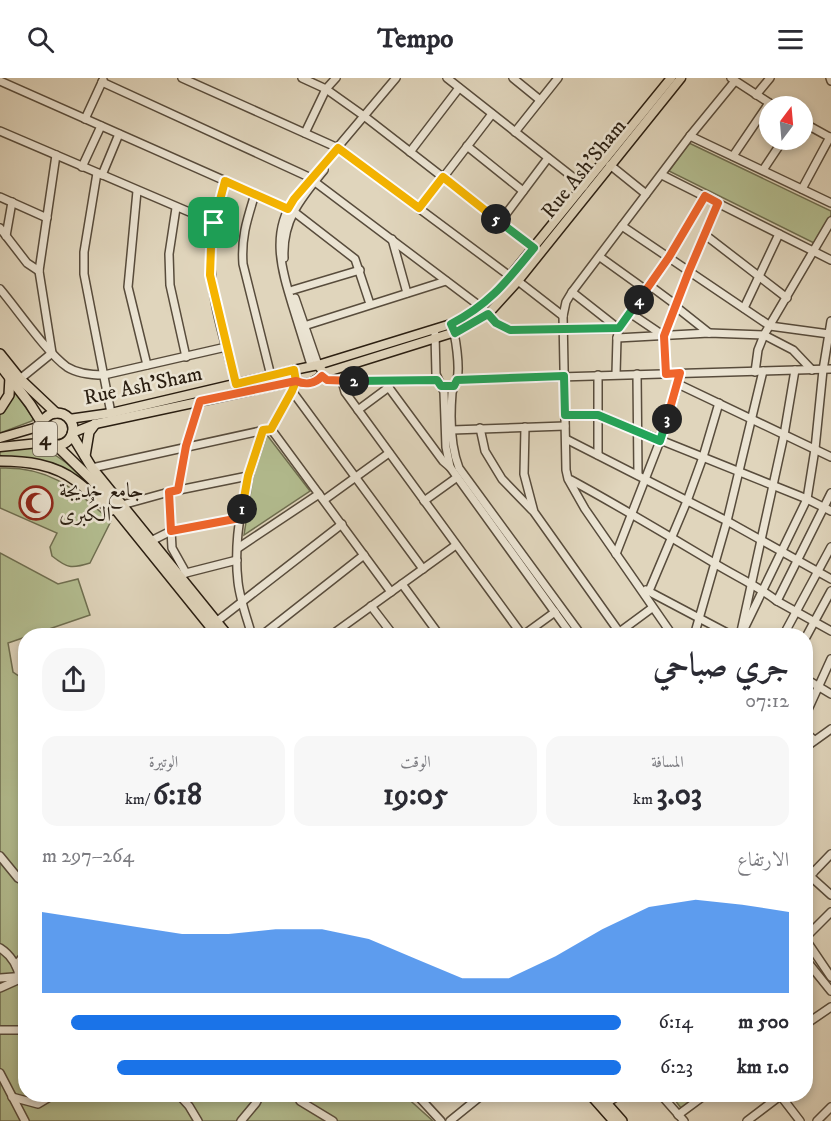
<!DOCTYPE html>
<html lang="ar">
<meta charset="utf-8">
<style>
body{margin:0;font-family:"IM FELL DW Pica",Amiri,serif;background:#f7f7f7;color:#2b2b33;direction:rtl;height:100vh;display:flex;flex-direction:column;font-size:22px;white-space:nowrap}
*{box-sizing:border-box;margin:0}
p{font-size:20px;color:#7c7c81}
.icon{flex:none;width:33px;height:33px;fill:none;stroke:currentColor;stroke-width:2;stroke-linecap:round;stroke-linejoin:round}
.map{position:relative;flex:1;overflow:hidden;direction:ltr}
.side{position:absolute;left:18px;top:550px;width:795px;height:474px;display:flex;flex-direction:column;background:#fff;border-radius:24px;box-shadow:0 3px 9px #0003;direction:rtl}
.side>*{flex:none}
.needle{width:39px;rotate:16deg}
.controls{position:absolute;left:759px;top:18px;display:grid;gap:12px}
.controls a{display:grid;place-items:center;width:54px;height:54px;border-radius:50%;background:#fff;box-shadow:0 3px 9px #0003;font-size:30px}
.pin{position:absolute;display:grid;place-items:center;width:51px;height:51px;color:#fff;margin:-26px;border-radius:12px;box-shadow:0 3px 9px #0006}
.km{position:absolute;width:30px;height:30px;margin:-15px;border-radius:50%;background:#222;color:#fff;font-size:16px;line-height:30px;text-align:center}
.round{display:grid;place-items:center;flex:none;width:63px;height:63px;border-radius:24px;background:#f7f7f7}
.summary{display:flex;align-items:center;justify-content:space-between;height:102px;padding:0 24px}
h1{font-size:33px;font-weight:700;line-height:45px}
.metrics{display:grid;grid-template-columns:repeat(3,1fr);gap:9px;height:102px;padding:6px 24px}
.metrics div{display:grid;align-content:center;border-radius:15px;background:#f7f7f7;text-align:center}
.metrics b{font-size:30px;font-weight:700}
.metrics small{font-size:16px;font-weight:400}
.metrics p{font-size:16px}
.chart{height:168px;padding:12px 24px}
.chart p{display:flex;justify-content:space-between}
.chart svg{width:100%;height:108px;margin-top:6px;fill:#1a73e8;opacity:.7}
ul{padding:0 24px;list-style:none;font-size:20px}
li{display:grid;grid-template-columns:96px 72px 1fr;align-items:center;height:45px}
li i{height:15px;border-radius:8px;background:#1a73e8}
header{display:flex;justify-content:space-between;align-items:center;height:78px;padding:0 24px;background:#fff;font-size:27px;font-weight:700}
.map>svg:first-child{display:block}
</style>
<header><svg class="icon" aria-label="menu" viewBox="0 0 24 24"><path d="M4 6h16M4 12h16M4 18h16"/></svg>Tempo<svg class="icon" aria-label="search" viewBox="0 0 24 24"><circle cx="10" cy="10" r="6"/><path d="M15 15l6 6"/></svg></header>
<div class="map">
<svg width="831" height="1043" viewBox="0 0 831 1043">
<rect width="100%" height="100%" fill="#e0d5bc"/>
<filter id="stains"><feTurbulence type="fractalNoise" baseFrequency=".00333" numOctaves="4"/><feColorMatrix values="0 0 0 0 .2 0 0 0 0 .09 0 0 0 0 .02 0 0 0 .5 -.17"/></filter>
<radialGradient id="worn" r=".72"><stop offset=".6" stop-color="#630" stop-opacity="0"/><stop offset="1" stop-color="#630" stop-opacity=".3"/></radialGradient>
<g fill="#b3bd90" stroke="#6e6e50" stroke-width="1.5">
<path d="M689,65L831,133V137L816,166L669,93Z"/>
<path d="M11,308L33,340L32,343L0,355V335Z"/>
<path d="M267,357L310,413L244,457L253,399Z"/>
<path d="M29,369C62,372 80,398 101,421C65,397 46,377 0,380V373Z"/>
<path d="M0,390C51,388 75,412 111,443L90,485C71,491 67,490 52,478L50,469L57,455L0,430Z"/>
<path d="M0,475L58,506L78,501L90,537L8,565L13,594L26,603V1017H404L433,1043H0Z"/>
<path d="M671,1017H699L681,1030Z"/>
</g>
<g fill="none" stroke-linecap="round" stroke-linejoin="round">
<defs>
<g id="minor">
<path d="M182,0L338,70L511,199"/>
<path d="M302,0L326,11L364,38L534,170"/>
<path d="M447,0L584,108"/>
<path d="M513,0L540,22"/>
<path d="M731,0L774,28"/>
<path d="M830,0L831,3"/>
<path d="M0,3L293,133L355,181L370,226"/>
<path d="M102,4L311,100"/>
<path d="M756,17L770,0"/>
<path d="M85,41L103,2"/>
<path d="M802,44L831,60"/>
<path d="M0,53L215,145"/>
<path d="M515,54L558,0"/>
<path d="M305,55L326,11L336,0"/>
<path d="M690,58L831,125"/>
<path d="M467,68L523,113"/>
<path d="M410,74L459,10"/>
<path d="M733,78L769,25"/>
<path d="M610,87L646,116"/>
<path d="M82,89L101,48"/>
<path d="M763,92L783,62"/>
<path d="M97,95L84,174V196L111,335"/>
<path d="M102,97L119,56"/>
<path d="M662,97L831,182"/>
<path d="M225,103C220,125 212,148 211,171C208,214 225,264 236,306"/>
<path d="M315,104L481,229"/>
<path d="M802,111L830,59"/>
<path d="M137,113L128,209L147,287"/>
<path d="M255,116C247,142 241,159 243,186L271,298"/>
<path d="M0,119L47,140"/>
<path d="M176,130L169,176L170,207L186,279"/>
<path d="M419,131L492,36"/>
<path d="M500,144L548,80"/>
<path d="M622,148L770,248L829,256"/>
<path d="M0,150L27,185L39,193"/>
<path d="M704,156L787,220"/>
<path d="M6,158L12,124"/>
<path d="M392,161L407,215"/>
<path d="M600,179L646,212"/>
<path d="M284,180C282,142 301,120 324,92"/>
<path d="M518,203L563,238"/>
<path d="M649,207L676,227"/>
<path d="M0,211C17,231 47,275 67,289C78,296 91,297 104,297L226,269"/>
<path d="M293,212L360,192"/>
<path d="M295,220L318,287"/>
<path d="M675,228L709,255"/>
<path d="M744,230L779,156"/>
<path d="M630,235L664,258"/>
<path d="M488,236L496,245L510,252L619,251L572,214"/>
<path d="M451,246C456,257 460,290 457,302C455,307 453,310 452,315C450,340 450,367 459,390L582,558"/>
<path d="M304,248L446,203"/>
<path d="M435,256L436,296L444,314L446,369L450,389L572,558"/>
<path d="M617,260L709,255L764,257L793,272L812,292"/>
<path d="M311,287C305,268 299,248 293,229C282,193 270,156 294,121L396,0"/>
<path d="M755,294L758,272L764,257L831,143"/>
<path d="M616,296L617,260L619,251L669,179L705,119"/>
<path d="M637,296L638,397"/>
<path d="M666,296L664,258L689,193L718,125"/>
<path d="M322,298L327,302L342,303L437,302"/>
<path d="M20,301L52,275L39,193L56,77"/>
<path d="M457,302L831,291"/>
<path d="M342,303L345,314L523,558"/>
<path d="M384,303L443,383L450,389"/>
<path d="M678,306L831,379"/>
<path d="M293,311L292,313L423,491"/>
<path d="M292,313L271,351L391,514"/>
<path d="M358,332L389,309"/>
<path d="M565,337H598L807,421L831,433"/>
<path d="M525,349L524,396L534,434L622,558"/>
<path d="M480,350L485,373L502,401L532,432"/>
<path d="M452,352L565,348"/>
<path d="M566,361L727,443L831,501"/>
<path d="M598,377V297"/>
<path d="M92,390L265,352"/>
<path d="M571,402C619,428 667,457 714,485C735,498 758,508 777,523L831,415"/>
<path d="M178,412L186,368L200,323"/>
<path d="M169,414L172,470L186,495L179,498"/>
<path d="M324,422L389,375"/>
<path d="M424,423L456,400"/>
<path d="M122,427L169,414L248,398"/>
<path d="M151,463L171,453L240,440"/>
<path d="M238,470L319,416"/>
<path d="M616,476L660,363L678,306L680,295"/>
<path d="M186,495L237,482"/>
<path d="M402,506L440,558"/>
<path d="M646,512L733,558"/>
<path d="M649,513L687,423L703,379L719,325"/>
<path d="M777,523L831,553"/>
<path d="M371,528L394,558"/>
<path d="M216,544L342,446"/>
<path d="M743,553L807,421L815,371L823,292L831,243"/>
<path d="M252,558C247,540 240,522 238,504C232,452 247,400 263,352"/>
<path d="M261,558L364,477"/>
<path d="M330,558L456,467"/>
<path d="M522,558L555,534"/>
<path d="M614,558L652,530"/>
<path d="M673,558L585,431L568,401L566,392L563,238L566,224L572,214L690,58L735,3"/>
<path d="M694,558L727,443L763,293"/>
<path d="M740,558L784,357L795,292"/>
<path d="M783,558L831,469"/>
<path d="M806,559L831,513"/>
<path d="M806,601L831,616"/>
<path d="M806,636L831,581"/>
<path d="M806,655L814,662"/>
<path d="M806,669L831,651"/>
<path d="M0,778L18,800L26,804"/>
<path d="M806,785L813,795"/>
<path d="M810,798L831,817"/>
<path d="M806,802L831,776"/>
<path d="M806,859L831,834"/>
<path d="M806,862L831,899"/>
<path d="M0,870C11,877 18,889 20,901L0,910"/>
<path d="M806,882L831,913"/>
<path d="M16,887L26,875"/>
<path d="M0,900L26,898"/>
<path d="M806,946L831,929"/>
<path d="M0,952H26"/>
<path d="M0,995L25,1043"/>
<path d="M179,1017L189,1028L198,1043"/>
<path d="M298,1017L300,1023L333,1043"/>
<path d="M417,1017L441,1043"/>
<path d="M661,1017L684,1043"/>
<path d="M780,1017L800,1043"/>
<path d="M12,1019L38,1026L53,1017"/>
<path d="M607,1025L619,1017"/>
<path d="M678,1037L705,1017"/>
<path d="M241,1043L256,1025L260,1017"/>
<path d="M450,1043L482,1017"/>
<path d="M747,1043L780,1018"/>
<path d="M817,1043L831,1029"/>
</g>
<g id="major">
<path d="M318,287L324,295C316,304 308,308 296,303L294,292L318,287L451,246L471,236L493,219L671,0"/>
<path d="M324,295L455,254L488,236L518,203L681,0"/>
<path d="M69,341L111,335L294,292"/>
<path d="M72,355L95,346L296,303"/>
<path d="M0,360L41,348"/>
<path d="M0,369L48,364"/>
</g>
<g id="highway">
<path d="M0,276L20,301L56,335"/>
<path d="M0,287L30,326L42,345"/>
<path d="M0,331L9,317L10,299"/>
<circle cx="57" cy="351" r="16"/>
<path d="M72,357L92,390L228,558"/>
<path d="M56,367L92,402L218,558"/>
<path d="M85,378L89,354L95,346"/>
<path d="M0,383C26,383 54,386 76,403C88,412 99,423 112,432"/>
<path d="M591,1017L614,1043"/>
<path d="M599,1017L622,1043"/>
</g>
</defs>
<use href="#minor" stroke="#584c3c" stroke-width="10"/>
<use href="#major" stroke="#2a1e11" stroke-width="11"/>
<use href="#highway" stroke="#2a1e11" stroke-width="12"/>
<use href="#minor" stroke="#ebe4d3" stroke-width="7"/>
<use href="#major" stroke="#e0d5bc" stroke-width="8"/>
<use href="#highway" stroke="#e0d5bc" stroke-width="9"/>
</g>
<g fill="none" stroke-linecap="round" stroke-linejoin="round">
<defs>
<path id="split-1" d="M214,145L211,169L210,197L236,306L294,292L296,303L292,313L271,351L263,352L248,398L242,431"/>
<path id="split-2" d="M242,431L240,440L171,453L169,414L178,412L186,368L200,323L296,303C305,307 315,306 322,298L327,302L354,303"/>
<path id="split-3" d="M354,303L437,302L441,308H454L457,302L564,298L565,337H598L660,363L667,341"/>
<path id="split-4" d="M639,222L669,179L705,118L718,125L689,193L664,258L666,296L680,295L667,341"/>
<path id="split-5" d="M496,141L534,170C507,203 490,226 451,246L455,255L488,236L496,245L510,252L619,250L639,222"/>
<path id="split-6" d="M214,145L225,103L288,131L294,121L338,70L419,130L443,99L496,141"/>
</defs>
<use href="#split-1" stroke="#fff" stroke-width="12"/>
<use href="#split-2" stroke="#fff" stroke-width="12"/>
<use href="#split-3" stroke="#fff" stroke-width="12"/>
<use href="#split-4" stroke="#fff" stroke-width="12"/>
<use href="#split-5" stroke="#fff" stroke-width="12"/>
<use href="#split-6" stroke="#fff" stroke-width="12"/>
<use href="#split-1" stroke="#f5b400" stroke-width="8"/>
<use href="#split-2" stroke="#f0652b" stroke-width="8"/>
<use href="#split-3" stroke="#22a559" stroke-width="8"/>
<use href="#split-4" stroke="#f0652b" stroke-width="8"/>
<use href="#split-5" stroke="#22a559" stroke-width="8"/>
<use href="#split-6" stroke="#f5b400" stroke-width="8"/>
</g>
<defs>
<symbol id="mosque-ring" viewBox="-11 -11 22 22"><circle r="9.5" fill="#ebe4d3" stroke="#8f2418" stroke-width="1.5"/><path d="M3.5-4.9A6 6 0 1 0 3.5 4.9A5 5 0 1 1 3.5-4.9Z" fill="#8f2418"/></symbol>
</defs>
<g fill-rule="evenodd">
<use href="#mosque-ring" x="17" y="406" width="38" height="38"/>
</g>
<g text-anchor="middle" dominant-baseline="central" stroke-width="5" stroke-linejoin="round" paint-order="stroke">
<rect fill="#ebe4d3" stroke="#64594b" stroke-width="1.5" x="33" y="344" width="24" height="34" rx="4.5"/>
<g font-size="20" font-weight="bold" fill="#2a1e11">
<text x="45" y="361">4</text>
</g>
<g font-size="21" fill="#2a1e11" stroke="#ebe4d3">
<text transform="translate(584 91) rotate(-51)">Rue Ash'Sham</text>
<text transform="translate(143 308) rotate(-12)">Rue Ash'Sham</text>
</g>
<g font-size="21" fill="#2a1e11" stroke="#ebe4d3" text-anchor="start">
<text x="59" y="413">جامع خديجة<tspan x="59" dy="24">الكُبرى</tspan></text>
</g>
</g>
<rect width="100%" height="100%" filter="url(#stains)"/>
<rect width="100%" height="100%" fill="url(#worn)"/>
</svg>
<div class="controls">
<a><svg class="needle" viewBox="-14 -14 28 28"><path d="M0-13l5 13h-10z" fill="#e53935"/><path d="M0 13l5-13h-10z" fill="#7c7c81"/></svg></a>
</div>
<div class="pin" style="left:214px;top:145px;background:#1e9e55"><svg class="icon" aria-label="arrive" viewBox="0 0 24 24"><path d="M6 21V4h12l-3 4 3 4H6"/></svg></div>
<b class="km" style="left:242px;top:431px">1</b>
<b class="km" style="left:354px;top:303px">2</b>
<b class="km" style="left:667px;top:341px">3</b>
<b class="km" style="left:639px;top:222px">4</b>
<b class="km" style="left:496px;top:141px">5</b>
<section class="side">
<div class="summary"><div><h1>جري صباحي</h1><p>07:12</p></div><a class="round"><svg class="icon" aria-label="share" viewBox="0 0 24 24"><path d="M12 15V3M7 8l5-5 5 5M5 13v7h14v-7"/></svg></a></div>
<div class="metrics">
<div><p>المسافة</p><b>3.03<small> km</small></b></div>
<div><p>الوقت</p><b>19:05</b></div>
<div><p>الوتيرة</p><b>6:18<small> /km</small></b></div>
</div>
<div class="chart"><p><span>الارتفاع</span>264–297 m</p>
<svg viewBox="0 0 160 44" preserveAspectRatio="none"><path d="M0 44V11L10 14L20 17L30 20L40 20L50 18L60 18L70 22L80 30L90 38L100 38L110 29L120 18L130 9L140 6L150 8L160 11V44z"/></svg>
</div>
<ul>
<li><b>500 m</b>6:14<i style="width:95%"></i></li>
<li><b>1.0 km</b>6:23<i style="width:87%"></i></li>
</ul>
</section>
</div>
